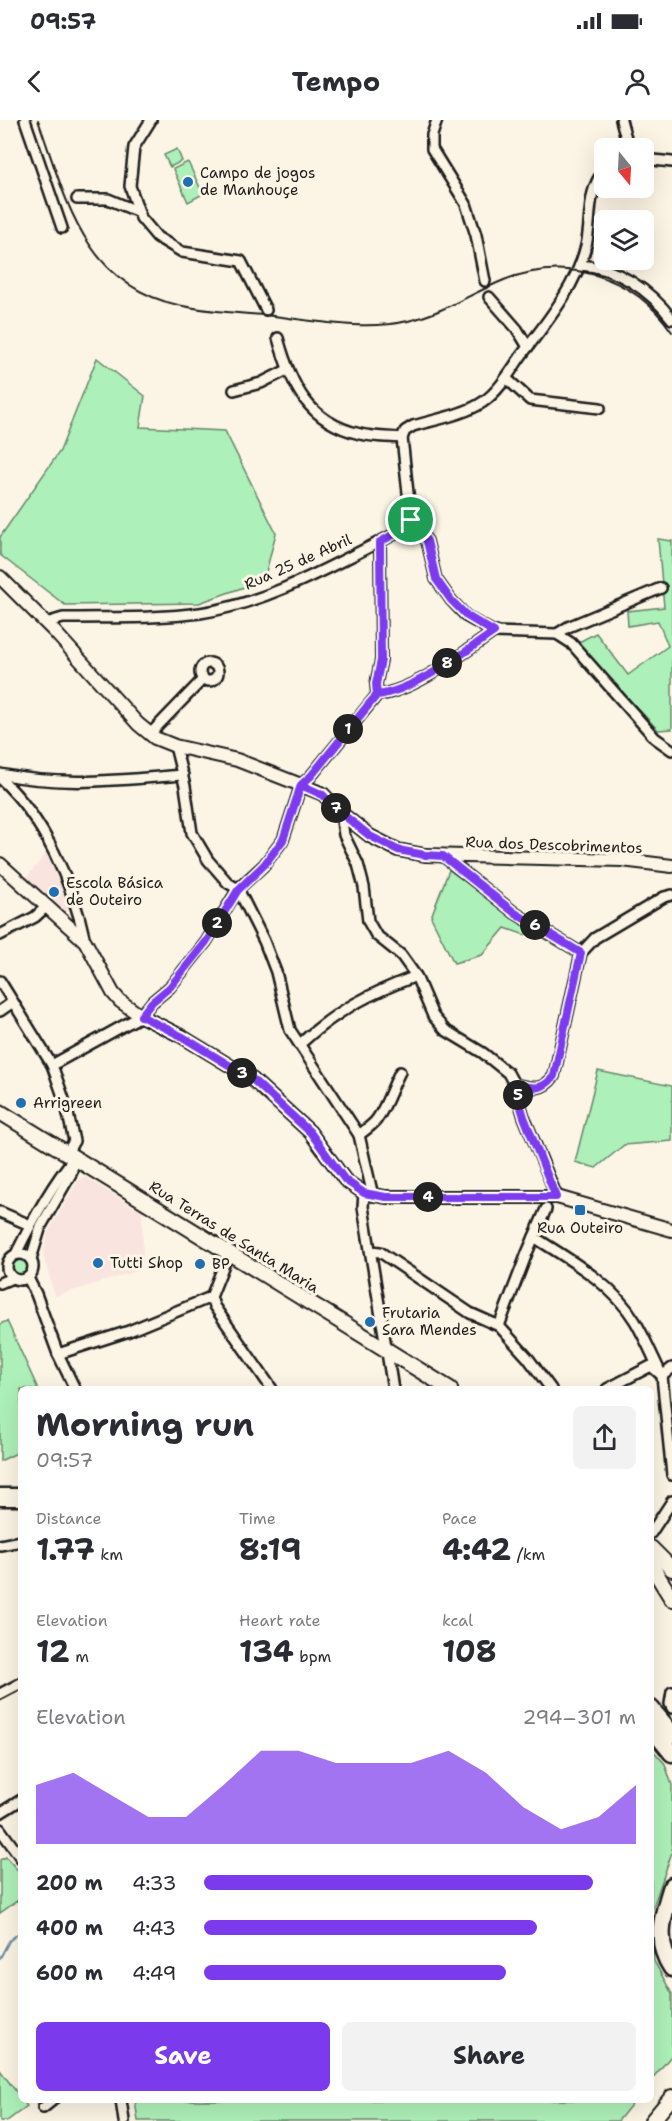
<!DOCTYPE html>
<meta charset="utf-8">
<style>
body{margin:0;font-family:"Shantell Sans",sans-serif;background:#f2f2f3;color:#2b2b33;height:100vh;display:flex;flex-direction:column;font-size:22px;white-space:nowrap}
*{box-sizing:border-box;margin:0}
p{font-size:20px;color:#7c7c81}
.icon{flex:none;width:33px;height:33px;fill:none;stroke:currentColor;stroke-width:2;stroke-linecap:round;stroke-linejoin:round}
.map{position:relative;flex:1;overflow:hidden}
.details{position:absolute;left:18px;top:1266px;width:636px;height:717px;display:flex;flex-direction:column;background:#fff;border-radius:9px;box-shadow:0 6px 24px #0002}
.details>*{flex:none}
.needle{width:39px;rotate:162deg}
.buttons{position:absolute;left:594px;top:18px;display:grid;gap:12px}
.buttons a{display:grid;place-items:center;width:60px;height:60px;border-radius:9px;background:#fff;box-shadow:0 6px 24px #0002;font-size:30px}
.pin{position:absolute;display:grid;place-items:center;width:51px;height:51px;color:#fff;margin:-26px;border:3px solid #fff;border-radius:50%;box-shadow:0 2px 6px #0007}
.km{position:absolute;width:30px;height:30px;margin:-15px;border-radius:50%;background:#222;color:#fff;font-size:16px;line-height:30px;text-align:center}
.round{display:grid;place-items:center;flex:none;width:63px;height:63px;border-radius:9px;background:#f2f2f3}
.headline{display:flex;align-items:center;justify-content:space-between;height:102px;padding:0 18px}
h1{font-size:33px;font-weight:700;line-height:45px}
.figures{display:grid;grid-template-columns:repeat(3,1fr);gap:9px;height:102px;padding:6px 18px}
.figures div{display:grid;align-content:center}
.figures b{font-size:30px;font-weight:700}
.figures small{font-size:16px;font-weight:400}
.figures p{font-size:16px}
.chart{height:168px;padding:12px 18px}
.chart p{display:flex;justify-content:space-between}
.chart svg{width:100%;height:108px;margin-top:6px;fill:#7c3aed;opacity:.7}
.primary-button{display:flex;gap:12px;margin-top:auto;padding:12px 18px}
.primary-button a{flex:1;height:69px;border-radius:9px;background:#7c3aed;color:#fff;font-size:24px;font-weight:700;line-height:69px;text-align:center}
.primary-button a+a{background:#f2f2f3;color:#2b2b33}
ul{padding:0 18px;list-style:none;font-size:20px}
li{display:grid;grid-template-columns:96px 72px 1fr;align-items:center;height:45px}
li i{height:15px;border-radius:8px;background:#7c3aed}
.status{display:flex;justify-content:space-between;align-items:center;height:42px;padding:0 30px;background:#fff;direction:ltr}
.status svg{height:16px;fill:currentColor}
header{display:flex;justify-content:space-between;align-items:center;height:78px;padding:0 18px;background:#fff;font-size:27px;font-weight:700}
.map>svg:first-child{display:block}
</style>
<div class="status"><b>09:57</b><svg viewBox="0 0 49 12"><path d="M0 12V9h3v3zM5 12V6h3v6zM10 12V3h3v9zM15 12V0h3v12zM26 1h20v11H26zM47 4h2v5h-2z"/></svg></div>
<header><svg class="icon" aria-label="back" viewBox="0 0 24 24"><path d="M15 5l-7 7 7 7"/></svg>Tempo<svg class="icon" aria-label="person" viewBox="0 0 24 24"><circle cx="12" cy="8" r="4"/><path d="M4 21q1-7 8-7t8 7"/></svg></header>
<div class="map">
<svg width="672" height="2001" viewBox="0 0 672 2001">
<rect width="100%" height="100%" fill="#fcf5e5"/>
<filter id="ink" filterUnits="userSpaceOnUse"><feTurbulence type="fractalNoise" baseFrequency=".0167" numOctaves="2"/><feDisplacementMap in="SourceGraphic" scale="12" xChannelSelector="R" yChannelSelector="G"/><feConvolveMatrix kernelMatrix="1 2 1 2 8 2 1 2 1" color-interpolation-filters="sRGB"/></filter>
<g filter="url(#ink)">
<g fill="#fae4df">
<path d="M49,730L72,787L66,792L26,758Z"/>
<path d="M85,1057L134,1087H142L143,1137L141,1150L55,1176L43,1135L48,1112L79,1059Z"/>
</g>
<g fill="#aef0b9" stroke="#65866a" stroke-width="1.5">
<path d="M177,29L182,41L170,47L164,35Z"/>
<path d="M188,42L203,74L188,82L173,49Z"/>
<path d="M97,238L145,276L140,307L225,311L276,413L264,460L199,483L65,485L0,435V417L60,331Z"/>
<path d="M658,419L672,421V609L658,610L577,523L596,513L628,555L668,526L658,501L628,506L627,491L664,487Z"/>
<path d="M449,750L531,809L525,815L505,808L482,835L454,843L431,797Z"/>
<path d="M598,951L672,966V1021L624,1025L596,1048L575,1042Z"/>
<circle cx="20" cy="1147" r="7"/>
<path d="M7,1201L38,1269H21V1331L0,1341V1204Z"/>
<path d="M651,1628L665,1644L672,1665V1732L651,1793Z"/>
<path d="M6,1737L21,1754V1778L0,1793V1740Z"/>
<path d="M651,1805L654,1841L672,1874V1935L651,1960Z"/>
<path d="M0,1950L27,1986L7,2001H0Z"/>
<path d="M135,1980H635L618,2001H138Z"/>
</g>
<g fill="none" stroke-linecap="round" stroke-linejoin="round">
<path stroke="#668ca1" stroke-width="2" d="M0,1838L9,1821L21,1811"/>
<defs>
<g id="street">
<path d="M25,0L62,108"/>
<path d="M151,0L134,27L130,66L141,98L157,117L182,132L241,141L266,190"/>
<path d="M437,0L432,15V29L466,84L476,115L485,161"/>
<path d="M621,0L627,22L625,28"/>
<path d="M644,39L672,42"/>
<path d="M77,79H108L139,92"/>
<path d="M580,145C617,147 650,170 672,199"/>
<path d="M489,177L517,209L528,227"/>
<path d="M278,218C291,265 308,302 360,314C373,317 388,317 402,318"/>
<path d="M506,258L530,280L600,288"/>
<path d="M234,270L261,263L287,250"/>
<path d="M402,318L411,400L427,421L436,459L451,480L467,497L494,512L557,514L568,507L661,468"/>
<path d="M402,318L405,311L413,306C434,300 466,294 483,282C499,271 510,252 521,236C546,203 576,167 586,126C592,101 586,71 604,51"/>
<path d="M46,503L63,498C108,497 155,499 200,493C270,483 340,441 403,410L411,400"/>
<path d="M557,514L571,523L655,618L672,630"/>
<circle cx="209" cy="552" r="9"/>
<path d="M377,575C414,571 463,533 494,512"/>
<path d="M150,614L203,559"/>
<path d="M175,626L185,666L192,713L208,740L228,763L238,769"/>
<path d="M0,654C64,667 118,660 183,655"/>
<path d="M0,658C44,698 73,764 85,821"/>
<path d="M341,693L344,715L358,744L364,767L368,801L376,815L401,835L416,856L433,896L445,910L483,933L508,953L514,964L524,997L557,1077"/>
<path d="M443,736L515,793L581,833"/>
<path d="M238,769L264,821L276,852L290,910L359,1015L373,1076"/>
<path d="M0,815L35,797L47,786"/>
<path d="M0,861L52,945L66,985L74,1021L67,1033"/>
<path d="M0,891L13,882"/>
<path d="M300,924C337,890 369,874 416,856"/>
<path d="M52,945L141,896L152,882L170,867L206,822L238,769L264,745L283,720L301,665L311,656L377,575L376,564L381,540L380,422"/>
<path d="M514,964C532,968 542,972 554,956L581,833L595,818L664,777L672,775"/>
<path d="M359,1015C365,1010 373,1005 377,999C387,985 392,967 400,952"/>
<path d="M364,1073L363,1087L393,1269"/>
<path d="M0,1092L30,1105"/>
<path d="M534,1117C570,1140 612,1163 635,1201C645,1218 653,1237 662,1256"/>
<path d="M371,1131L380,1132L470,1193L499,1206L528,1238L551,1269"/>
<path d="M229,1132L211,1177L214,1186L272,1269"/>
<circle cx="20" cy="1147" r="13"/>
<path d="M16,1134C32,1101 50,1067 74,1038"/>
<path d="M31,1139L41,1106L71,1054L74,1041"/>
<path d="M28,1158L36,1174L58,1234L75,1269"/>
<path d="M0,1163L12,1158"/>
<path d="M499,1206L527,1133L546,1089"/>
<path d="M58,1234L129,1211L211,1177"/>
<path d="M672,1248L662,1256L672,1355"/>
<path d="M607,1269L651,1246L660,1254"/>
<path d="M651,1413L672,1381"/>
<path d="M0,1425L21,1421"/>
<path d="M672,1572L670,1584L672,1588"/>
<path d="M0,1574L21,1563"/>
<path d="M0,1693L21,1680"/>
<path d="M0,1709L21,1738"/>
<path d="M121,1980L124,2001"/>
<path d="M43,1988L53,1980"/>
</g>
<g id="secondary">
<path d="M0,457L53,510L138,604L155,618L175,626L237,640L301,665L323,674L341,693L370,716L398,730L425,735L622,740L672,746"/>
<path d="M0,744L85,821L113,873L120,881L141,896L181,916L252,959L310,1012L345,1060L364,1073L386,1077H557L672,1110"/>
</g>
<g id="primary">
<path d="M0,992L450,1269"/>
<path d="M651,1428L672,1449"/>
<path d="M651,1445L672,1479"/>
<path d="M652,2001L672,1977"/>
</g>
<g id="highway">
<path d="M0,1377H21"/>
<path d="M651,1589L672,1614"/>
<path d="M651,1607L672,1633"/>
<path d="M672,1766C663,1794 654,1822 672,1848"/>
</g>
</defs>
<use href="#street" stroke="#1c1c1c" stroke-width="14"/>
<use href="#secondary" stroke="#1c1c1c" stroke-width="16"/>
<use href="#primary" stroke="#1c1c1c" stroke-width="18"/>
<use href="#highway" stroke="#1c1c1c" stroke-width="21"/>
<use href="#street" stroke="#fcf5e5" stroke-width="9"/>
<use href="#secondary" stroke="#fcf5e5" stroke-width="12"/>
<use href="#primary" stroke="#fcf5e5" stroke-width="14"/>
<use href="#highway" stroke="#fcf5e5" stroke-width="16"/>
<path stroke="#1c1c1c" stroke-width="2" d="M38,0C66,78 83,164 178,185C209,192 241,193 273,196C317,201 364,211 408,201C443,193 472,173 504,160C567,135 634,156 672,212"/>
</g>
</g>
<g fill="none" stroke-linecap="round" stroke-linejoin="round" filter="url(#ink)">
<defs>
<path id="route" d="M411,400L402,410L380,422L381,540L376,564L377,575L311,656L301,665L283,720L264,745L238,770L206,822L170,867L152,882L141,896L181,916L252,959L310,1012L345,1060L364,1073L386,1077H556L524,997L514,964C532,968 542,972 554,956L581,833L515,793L443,736L425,735L398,730L370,716L341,693L323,675L301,665L311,656L369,584L377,575C414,571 463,533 494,512L467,496L451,480L436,459L427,421L411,400"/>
</defs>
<use href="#route" stroke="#fff" stroke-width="12"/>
<use href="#route" stroke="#7c3aed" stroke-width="8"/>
</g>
<g fill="#1f6fb2" stroke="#fcf5e5" stroke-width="2">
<circle cx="188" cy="62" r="6"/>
<circle cx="54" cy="772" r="6"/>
<circle cx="21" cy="983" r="6"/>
<rect x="574" y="1084" width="12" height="12" rx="3"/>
<circle cx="98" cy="1143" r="6"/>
<circle cx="200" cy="1144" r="6"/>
<circle cx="370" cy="1202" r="6"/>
</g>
<g text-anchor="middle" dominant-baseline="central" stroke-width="6" stroke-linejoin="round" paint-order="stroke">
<g font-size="15" fill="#1c1c1c" stroke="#fcf5e5" text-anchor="start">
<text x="200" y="53">Campo de jogos<tspan x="200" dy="17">de Manhouçe</tspan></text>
<text x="66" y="763">Escola Básica<tspan x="66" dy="17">de Outeiro</tspan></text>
<text x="33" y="983">Arrigreen</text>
<text x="580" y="1108" text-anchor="middle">Rua Outeiro</text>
<text x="110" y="1143">Tutti Shop</text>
<text x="212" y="1144">BP</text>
<text x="382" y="1193">Frutaria<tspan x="382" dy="17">Sara Mendes</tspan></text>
</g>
<g font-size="15" fill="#1c1c1c" stroke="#fcf5e5">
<text transform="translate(298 442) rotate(-24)">Rua 25 de Abril</text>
<text transform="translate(554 725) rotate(2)">Rua dos Descobrimentos</text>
<text transform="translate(234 1117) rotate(32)">Rua Terras de Santa Maria</text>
</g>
</g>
</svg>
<div class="buttons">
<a><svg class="needle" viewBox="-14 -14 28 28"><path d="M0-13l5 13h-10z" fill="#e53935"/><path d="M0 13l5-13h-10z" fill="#7c7c81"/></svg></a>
<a><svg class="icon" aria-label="layers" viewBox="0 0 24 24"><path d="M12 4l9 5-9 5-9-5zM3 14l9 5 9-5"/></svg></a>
</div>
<div class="pin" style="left:411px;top:400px;background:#1e9e55"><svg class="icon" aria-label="arrive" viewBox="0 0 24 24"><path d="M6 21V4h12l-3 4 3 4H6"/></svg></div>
<b class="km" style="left:348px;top:609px">1</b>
<b class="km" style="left:217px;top:803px">2</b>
<b class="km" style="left:242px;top:953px">3</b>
<b class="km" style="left:428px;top:1077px">4</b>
<b class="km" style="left:518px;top:975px">5</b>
<b class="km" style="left:535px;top:805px">6</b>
<b class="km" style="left:336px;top:688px">7</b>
<b class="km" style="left:447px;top:543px">8</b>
<section class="details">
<div class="headline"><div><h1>Morning run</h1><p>09:57</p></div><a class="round"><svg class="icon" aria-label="share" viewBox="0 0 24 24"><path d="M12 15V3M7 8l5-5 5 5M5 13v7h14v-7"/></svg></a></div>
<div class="figures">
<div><p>Distance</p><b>1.77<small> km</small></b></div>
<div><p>Time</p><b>8:19</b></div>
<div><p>Pace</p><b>4:42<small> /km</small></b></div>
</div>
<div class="figures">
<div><p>Elevation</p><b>12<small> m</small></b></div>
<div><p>Heart rate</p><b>134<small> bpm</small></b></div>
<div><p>kcal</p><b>108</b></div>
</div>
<div class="chart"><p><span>Elevation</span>294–301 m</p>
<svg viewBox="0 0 160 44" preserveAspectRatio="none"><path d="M0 44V20L10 15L20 24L30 33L40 33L50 20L60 6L70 6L80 11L90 11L100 11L110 6L120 15L130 29L140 38L150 33L160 20V44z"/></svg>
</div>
<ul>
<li><b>200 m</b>4:33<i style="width:90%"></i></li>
<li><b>400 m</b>4:43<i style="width:77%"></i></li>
<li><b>600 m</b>4:49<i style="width:70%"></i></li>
</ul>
<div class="primary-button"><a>Save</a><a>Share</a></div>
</section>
</div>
